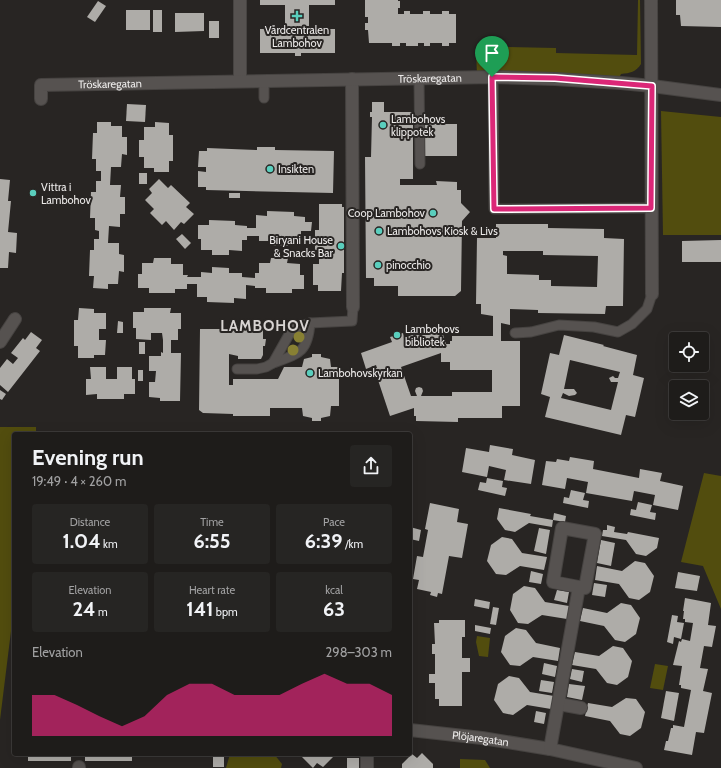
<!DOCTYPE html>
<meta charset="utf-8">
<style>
body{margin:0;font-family:Cabin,sans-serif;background:#262523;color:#f1f3f6;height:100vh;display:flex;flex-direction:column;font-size:15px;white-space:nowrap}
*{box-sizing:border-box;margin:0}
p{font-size:13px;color:#a1a1a2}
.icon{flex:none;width:22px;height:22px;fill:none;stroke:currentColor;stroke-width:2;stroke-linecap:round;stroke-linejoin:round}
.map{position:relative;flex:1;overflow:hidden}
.sheet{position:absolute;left:12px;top:432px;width:400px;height:324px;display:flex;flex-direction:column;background:#1e1c1a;border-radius:4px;box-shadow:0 4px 16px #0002,0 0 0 1px #3c3a39}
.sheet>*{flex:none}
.tools{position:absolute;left:669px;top:332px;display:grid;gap:8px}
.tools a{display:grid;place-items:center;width:40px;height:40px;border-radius:4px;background:#1e1c1a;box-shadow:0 4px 16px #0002,0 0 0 1px #3c3a39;font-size:20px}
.pin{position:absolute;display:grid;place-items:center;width:34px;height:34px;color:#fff;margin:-41px -17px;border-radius:50% 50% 50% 0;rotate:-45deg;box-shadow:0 0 4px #0007}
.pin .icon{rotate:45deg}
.round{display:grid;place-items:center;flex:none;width:42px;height:42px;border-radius:4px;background:#262523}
.headline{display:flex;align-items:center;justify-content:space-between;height:68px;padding:0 20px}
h1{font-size:22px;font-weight:800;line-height:30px}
.metrics{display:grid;grid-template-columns:repeat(3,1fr);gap:6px;height:68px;padding:4px 20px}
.metrics div{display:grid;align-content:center;border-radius:4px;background:#262523;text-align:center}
.metrics b{font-size:20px;font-weight:800}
.metrics small{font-size:11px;font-weight:400}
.metrics p{font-size:11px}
.chart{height:112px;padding:8px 20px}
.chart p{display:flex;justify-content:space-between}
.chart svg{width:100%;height:72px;margin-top:4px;fill:#db2777;opacity:.7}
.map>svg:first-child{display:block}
</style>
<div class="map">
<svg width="721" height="768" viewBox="0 0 721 768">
<rect width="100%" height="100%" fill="#282523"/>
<g fill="#524d0e">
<path d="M638,0H640L641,64C636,72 630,73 621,74L618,80L477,75L476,51L504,47L556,48V53L637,55Z"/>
<path d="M661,111L721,117V235H663Z"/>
<path d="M0,427H36V434H14V607L0,720Z"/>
<path d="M704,473L721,476V609L703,566L681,562Z"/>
<path d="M477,636L490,638L488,657L479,656L476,642Z"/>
<path d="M655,664L668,666L663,690L650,688Z"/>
<path d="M230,754H274L282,764L281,768H226Z"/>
<path d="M460,759L485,760L490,768H460Z"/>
</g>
<g fill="#aeaca8" fill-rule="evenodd">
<path d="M260,0H335V5H309V29H335V53H301V56H295V53H260V29H285V5H260Z"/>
<path d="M365,0H398V1H400V8H398V14H404V11H410V14H423V11H430V14H442V11H449V14H456V43H449V46H442V43H430V46H424V43H418V46H406V43H400V46H392V43H369L368,30H365V23H368V17H365Z"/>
<path d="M676,0H721V27L681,26L680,15H676Z"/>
<path d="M98,1L106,6L95,22L87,17Z"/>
<rect x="126" y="10" width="24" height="20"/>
<rect x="153" y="10" width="9" height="22"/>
<path d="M175,13H204V31L175,32Z"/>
<rect x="209" y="21" width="10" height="17"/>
<path d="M372,102H384V112H413V179H400V185H437L436,181L457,182V190H461V203L470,212L462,221L461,291L455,296H398V286H374V278H366L365,157H371L372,117H370V112H372Z"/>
<path d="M127,104L146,105L145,122L126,121Z"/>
<path d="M97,122H111V126H122V137H127V155L122,154L121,167H111L110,185H121L120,197H125V214H120V227L109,226L108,243H119V254L124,255V272L119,271L118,284H108V289L93,288L94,276H89L90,250H94V239H99V231L95,230V218H90L91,192H96V181H101V171H96V159H92L93,133H97Z"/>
<path d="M155,122L169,123V135H173V161H169V172H154V168H144V157H139V140H144V127H155Z"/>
<rect x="425" y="124" width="32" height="32"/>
<path d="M257,147H275V150L334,151L333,193L206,190V187H198V171L206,172V167H198L199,151H207V148L257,150Z"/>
<rect x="139" y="173" width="8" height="11"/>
<path d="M0,179L10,180L8,201H11L8,232L17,233L16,253L9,252L8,268H0Z"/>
<path d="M159,179L168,188L171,185L190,203L186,207L194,214L184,224L181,222L174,230L166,221L162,225L150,213L154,209L145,200L152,193L149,189Z"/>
<rect x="229" y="193" width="11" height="5"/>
<path d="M319,204H342V207H344V273H342L341,291H318V285H313V264H319V250H315V230H319Z"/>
<path d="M267,211L294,212V216L305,217V222H312L311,231H301V241H288V246H271V241H259V236H247V240H242V251L229,250V255H212V250H201V239H198V225H209V220L235,221V225L247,226V228H256V215L267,216Z"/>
<path d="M496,224H548V228L604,229V238L624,239L623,306H606L605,314L538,313V310L510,309V325L501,323V341H520V406H502V418H458V422L416,421V416H414V408L390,416L374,368H377L376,365L366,369L361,353L392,342L390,337L397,335L403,333L404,338L440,325L446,344H450V341H452V336H493V316L481,314V304H476L477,238H496ZM503,251H543V255L598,256L597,287L551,286V280H539V275L507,274V256L503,255ZM441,353V362H450V370H492V392H452V396H421L423,391L422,388L419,387L416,388L415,391L417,396H411L401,367Z"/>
<path d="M182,234L191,243L185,249L176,239Z"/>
<path d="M721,240V262H682V241Z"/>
<path d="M154,258H171V264H183V275H188L187,277H201V272L212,273V267L229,268V273H242V277L255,278V273H259V263H270L271,258H288L287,263L300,264V275H304V289H292V293H266V288H255V286L246,285V299L234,298V303L207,302V297H197V284H187V289H175V293H149V288H138V274H142V263H153Z"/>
<path d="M79,308L94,309V313H106V329H99V340H106L105,355H94V358H78V346H74V320H78Z"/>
<path d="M144,308H171L170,313H181V329H178V340H171V353H181L180,401H160V398L149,397V382H155L156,371H149V356H161V352L163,353V340L162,333H151V340L136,339V328H133V312H144Z"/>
<path d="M118,321L123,322V333H117Z"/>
<path d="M229,326H263V339H266L265,346H263V355L261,359H238V356L229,354V385H233V379H278L284,367H302L304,359L312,357V354H321V357L330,359L331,367H339V406H331L330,416L321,418V421H312V418L303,416L302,408H270V416H233V414L203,413L199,410L200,329H229Z"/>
<path d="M31,332L42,340L36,348L40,351L8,392L0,385V368L7,359L13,364L18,358L11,353L23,338L25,340Z"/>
<path d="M564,335L604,345L603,346L637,355L633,375L644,378L635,417L626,415L621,435L545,417L550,397L541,394L550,353L559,355ZM570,360L620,372L618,378H615L613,376L609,378L611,382H618L611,410L561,398L563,393L569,396L575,395L577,393L574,389H564Z"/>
<rect x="139" y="342" width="6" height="12"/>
<path d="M90,367H106V379H117V367H132V379H135V394H124V399H97V394L86,395V379H91Z"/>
<rect x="138" y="370" width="5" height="11"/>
<path d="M0,390L6,394L2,400L0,399Z"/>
<path d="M490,445L513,449L512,455L535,460L531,484L504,480L506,470L489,466L487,477L462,472L466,448L489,452Z"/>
<path d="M570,457L594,461L593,469L639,478L640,469L662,473L660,481L683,486L678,510L653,505L655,495L634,491L632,501L586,493L588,482L567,478L565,489L542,485L546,461L556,462L557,459L569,461Z"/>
<path d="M487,478L503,481L502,487L507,488L505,496L478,490L480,482L486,483Z"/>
<path d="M571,490L585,493L583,500L589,501L588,508L563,503L564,497L569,498Z"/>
<path d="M638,502L652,505L650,512L656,513L655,520L630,515L631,509L636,510Z"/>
<path d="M430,503L459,509L457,522L468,524L462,558L449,556L442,594L438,593L437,597L430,595L431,592L417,589L419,580L413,579L417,556L423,557L428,530L425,529Z"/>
<path d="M499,508L531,514L530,516L553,520L552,527L529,523L515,532L505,530L497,519Z"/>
<path d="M554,513L566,516L565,522L553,520Z"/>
<path d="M607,525L615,527L614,532L627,534L628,532L659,538L657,548L646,556L636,554L626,540L602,536L603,530H607Z"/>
<path d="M410,527L421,530L419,541L410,539Z"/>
<path d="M539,528L550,530L546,554L534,551Z"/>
<path d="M502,537L512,539L522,553L547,557L544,570L520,566L506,575L496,574L487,561L491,545Z"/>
<path d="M601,540L615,543L611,566L597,563Z"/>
<path d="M635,561L645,563L654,576L650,592L639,600L629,598L619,584L595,580L597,566L622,571Z"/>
<path d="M531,571L543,574L541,584L529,582Z"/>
<path d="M678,572L700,576L697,591L675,588Z"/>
<path d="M594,583L607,585L605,597L592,595Z"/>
<path d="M524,586L535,588L545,602L569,606L567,619L542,615L528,624L518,623L510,610L513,594Z"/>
<path d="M557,590L569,592L567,603L554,600Z"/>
<path d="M685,598L711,603L708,625L716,626L712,647L704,646L700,668L708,669L703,691L712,693L704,733L696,732L692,755L664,750L666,741H668L671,728H673V725L684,727L691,690L681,688V685H679L682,666L673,665L679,641L681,642L682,639L690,641L693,623L685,622V619H683L684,611H683Z"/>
<path d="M475,599L490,602L489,609L474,606Z"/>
<path d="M621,603L631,605L640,618L636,634L625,642L615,640L604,626L580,621L583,608L607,613Z"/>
<path d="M493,607L499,608L496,625L490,624Z"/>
<path d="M672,615L678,616L677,622L684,623L681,639L674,637L673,644L667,642Z"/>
<path d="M439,620H465V637H462V658H470V672H462V706H439V699H435V683H429V674H435V654H432V644H435L434,623H439Z"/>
<path d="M475,625L491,628L490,634L475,631Z"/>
<path d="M516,628L526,630L536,643L560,648L558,661L533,657L520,666L510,665L501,652L505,636Z"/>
<path d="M613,646L623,648L632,661L628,677L617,685L607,683L596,669L572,665L575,652L599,656Z"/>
<path d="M544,663L557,666L555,677L542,674Z"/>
<path d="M572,669L584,671L582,682L570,679Z"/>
<path d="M509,676L519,678L530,692L554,696L551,709L527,705L513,715L503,713L494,700L498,684Z"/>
<path d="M541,680L554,682L552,693L539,691Z"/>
<path d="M569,684L585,686L582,700L567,697Z"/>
<path d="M666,691L679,693L674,721L661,718Z"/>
<path d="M626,698L636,699L645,712L641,728L630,736L620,734L610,721L585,716L588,703L612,707Z"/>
<path d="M536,711L546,713L544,724L534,722Z"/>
<path d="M422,753L433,764V768H402V764L412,754L417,758Z"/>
<rect x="28" y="754" width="43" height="7"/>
<rect x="85" y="754" width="47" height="7"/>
<rect x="213" y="754" width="11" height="13"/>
<path d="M302,754H333V757L323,767L317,763L313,768L302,757Z"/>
<rect x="347" y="758" width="12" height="10"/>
</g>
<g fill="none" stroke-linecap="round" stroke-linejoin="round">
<defs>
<g id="lane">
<path d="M493,77L494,209L651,208"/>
<path d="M419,78L420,164"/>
<path d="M264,81V98"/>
<path d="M515,333L531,332L559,325L594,327L618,332L632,324L647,309L652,294"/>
<path d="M273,363C298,354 308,353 310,323"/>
<path d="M237,369H257L266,367L273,363L291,331L298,327L310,323L352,321L353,307"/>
</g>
<g id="street">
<path d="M651,0L652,294"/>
<path d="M352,79L353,307"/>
<path d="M240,81V0"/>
<path id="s1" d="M41,99V85L493,77L555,79L621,83L652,86L721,95"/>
<path d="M0,342L15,319"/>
<path d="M559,704L581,708"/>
<path id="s2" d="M410,730L482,738L550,749L636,768"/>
<path d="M550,749L579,587L585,588L595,534L562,528L553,582L579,587"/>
<path d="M79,768V767"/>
<path d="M367,768V754"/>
</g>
</defs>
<use href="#lane" stroke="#464341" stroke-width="11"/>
<use href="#street" stroke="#464341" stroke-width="14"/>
<use href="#lane" stroke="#565250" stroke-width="9"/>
<use href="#street" stroke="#565250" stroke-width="12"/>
</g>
<g fill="#888033">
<circle cx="299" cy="337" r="5.5"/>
<circle cx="293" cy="350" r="5.5"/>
</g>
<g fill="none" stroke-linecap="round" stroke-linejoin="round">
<defs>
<path id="route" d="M492,77L555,78L652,86L651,208L494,209Z"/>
</defs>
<use href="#route" stroke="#fff" stroke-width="8"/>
<use href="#route" stroke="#db2777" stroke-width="5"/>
</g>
<g fill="#5acebd" stroke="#282523" stroke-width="1.5">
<path d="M295 10h4v4h4v4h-4v4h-4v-4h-4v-4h4z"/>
<circle cx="383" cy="125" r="4"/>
<circle cx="270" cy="169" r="4"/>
<circle cx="33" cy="193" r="4"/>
<circle cx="433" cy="213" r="4"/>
<circle cx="379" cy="231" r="4"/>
<circle cx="341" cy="246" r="4"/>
<circle cx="378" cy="265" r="4"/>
<circle cx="397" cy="335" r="4"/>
<circle cx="310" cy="373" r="4"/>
</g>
<g text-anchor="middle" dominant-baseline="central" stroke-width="4" stroke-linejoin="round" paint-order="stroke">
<g font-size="11" fill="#eceae9" stroke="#282523" text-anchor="start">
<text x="297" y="30" text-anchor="middle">Vårdcentralen<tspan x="297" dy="13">Lambohov</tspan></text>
<text x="391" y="119">Lambohovs<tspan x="391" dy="13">klippotek</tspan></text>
<text x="278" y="169">Insikten</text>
<text x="41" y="187">Vittra i<tspan x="41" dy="13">Lambohov</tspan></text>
<text x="425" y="213" text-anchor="end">Coop Lambohov</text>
<text x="387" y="231">Lambohovs Kiosk &amp; Livs</text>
<text x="333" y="240" text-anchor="end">Biryani House<tspan x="333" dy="13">&amp; Snacks Bar</tspan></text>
<text x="386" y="265">pinocchio</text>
<text x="405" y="329">Lambohovs<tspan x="405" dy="13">bibliotek</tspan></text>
<text x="318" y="373">Lambohovskyrkan</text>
</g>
<g font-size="11" fill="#eceae9" stroke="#282523">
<text stroke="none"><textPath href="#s1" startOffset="403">Tröskaregatan</textPath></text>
<text stroke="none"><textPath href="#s1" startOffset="83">Tröskaregatan</textPath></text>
<text stroke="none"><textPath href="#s2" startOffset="71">Plöjaregatan</textPath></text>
</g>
<g font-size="15" font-weight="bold" letter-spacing="1" fill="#d8d4d2" stroke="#282523">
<text x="265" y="326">LAMBOHOV</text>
</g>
</g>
</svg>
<div class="tools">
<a><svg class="icon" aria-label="locate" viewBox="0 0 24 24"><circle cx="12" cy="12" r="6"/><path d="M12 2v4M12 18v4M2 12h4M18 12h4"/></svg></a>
<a><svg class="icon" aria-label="layers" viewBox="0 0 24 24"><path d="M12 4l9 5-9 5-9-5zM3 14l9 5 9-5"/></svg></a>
</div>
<div class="pin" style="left:492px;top:77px;background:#1e9e55"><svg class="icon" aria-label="arrive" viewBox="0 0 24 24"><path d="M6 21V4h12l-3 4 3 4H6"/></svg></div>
<section class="sheet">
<div class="headline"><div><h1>Evening run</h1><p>19:49 · 4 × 260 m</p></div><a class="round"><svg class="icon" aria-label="share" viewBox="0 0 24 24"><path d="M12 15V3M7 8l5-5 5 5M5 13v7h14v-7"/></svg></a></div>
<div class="metrics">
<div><p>Distance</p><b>1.04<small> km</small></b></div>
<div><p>Time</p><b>6:55</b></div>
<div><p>Pace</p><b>6:39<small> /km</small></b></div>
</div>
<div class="metrics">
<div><p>Elevation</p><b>24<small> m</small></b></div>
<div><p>Heart rate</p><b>141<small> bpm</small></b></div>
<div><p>kcal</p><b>63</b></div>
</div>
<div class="chart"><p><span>Elevation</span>298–303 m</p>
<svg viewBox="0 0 160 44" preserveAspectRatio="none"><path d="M0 44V19L10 19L20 25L30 32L40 38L50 32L60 19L70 12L80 12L90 19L100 19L110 19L120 12L130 6L140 12L150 12L160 19V44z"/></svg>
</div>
</section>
</div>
